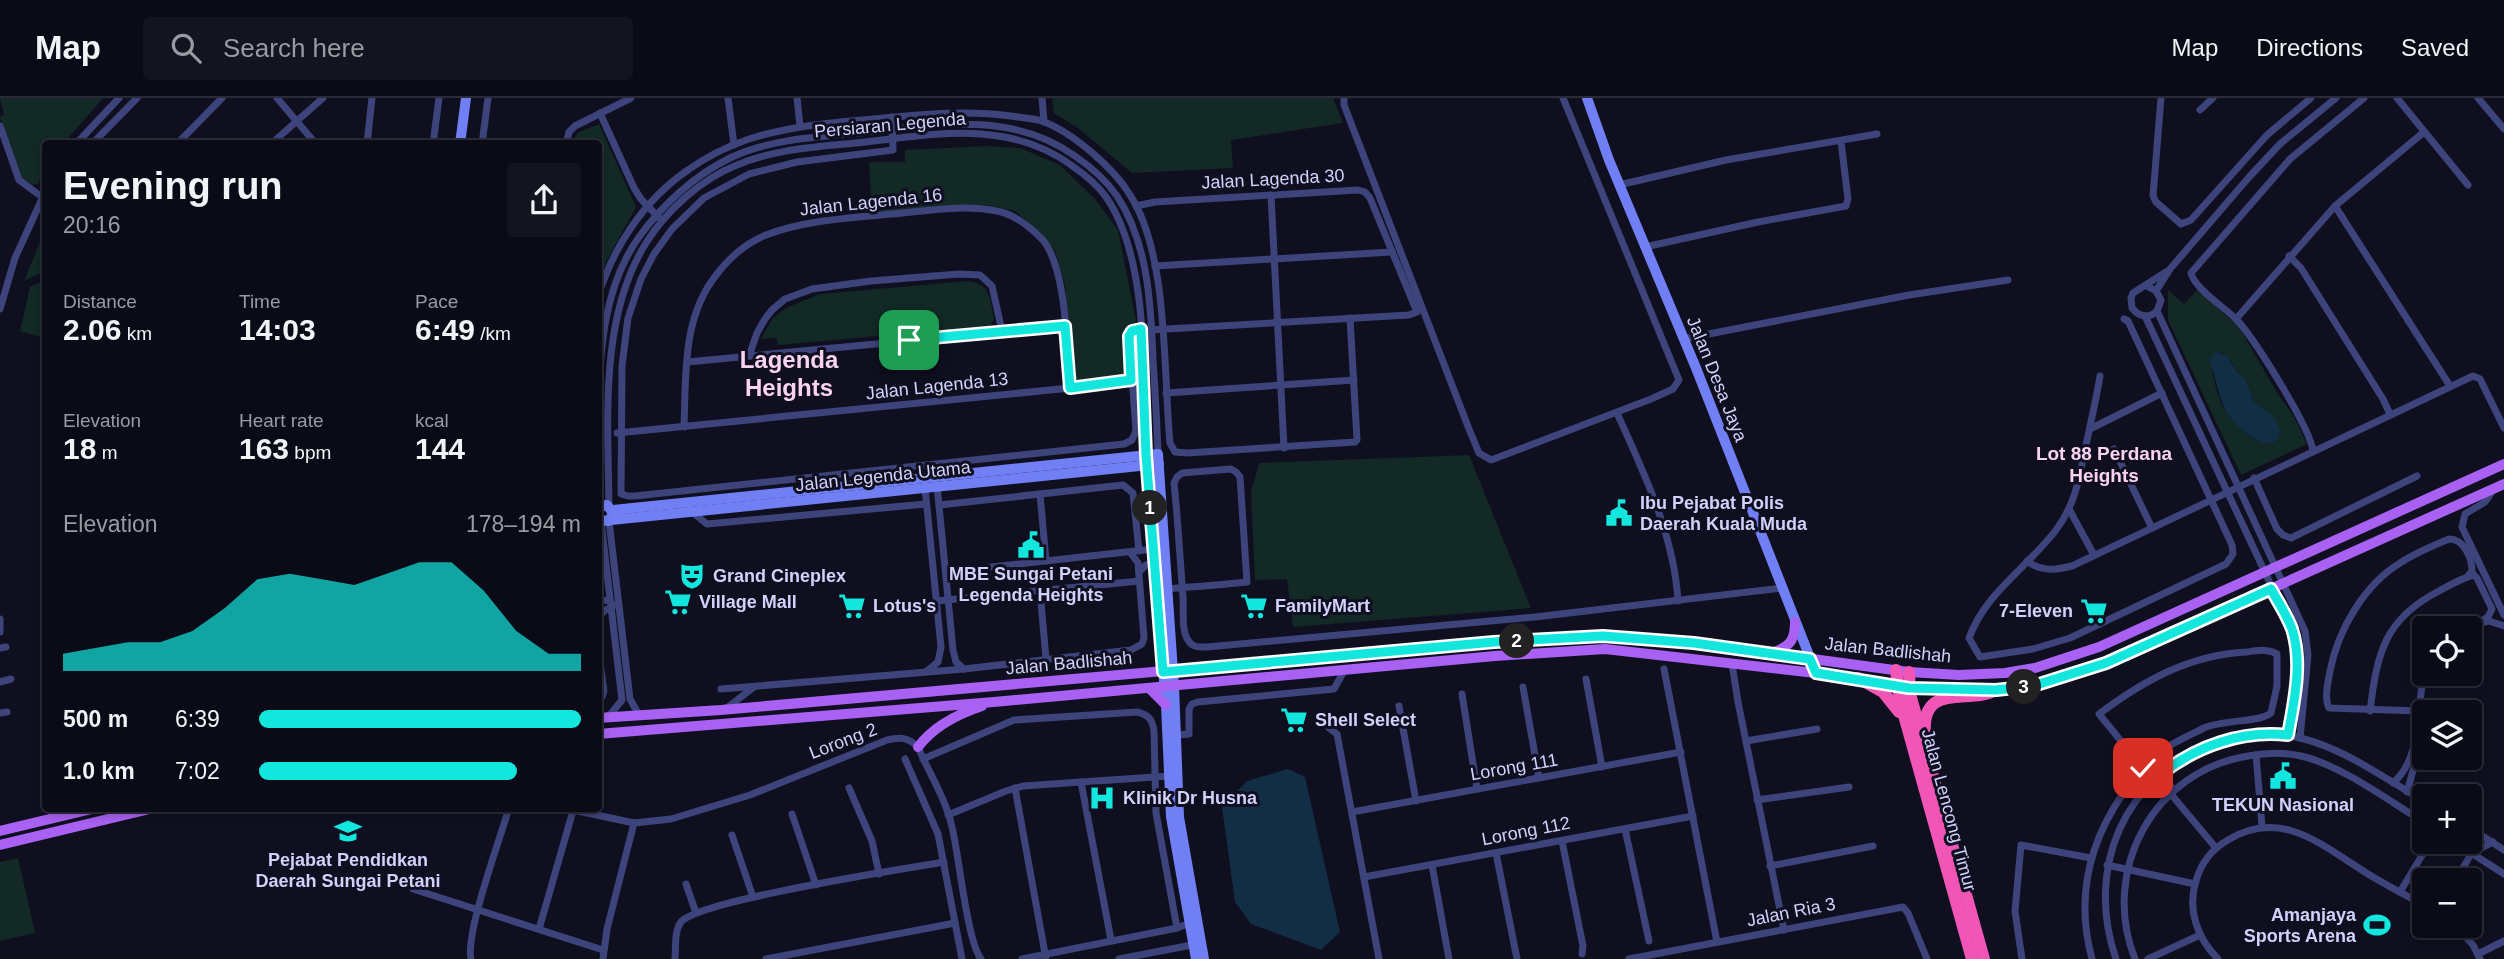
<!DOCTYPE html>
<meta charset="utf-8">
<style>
body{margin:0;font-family:Helvetica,sans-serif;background:#141421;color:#f1f3f6;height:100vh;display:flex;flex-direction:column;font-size:26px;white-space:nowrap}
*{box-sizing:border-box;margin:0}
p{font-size:23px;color:#9a9ba2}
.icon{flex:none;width:38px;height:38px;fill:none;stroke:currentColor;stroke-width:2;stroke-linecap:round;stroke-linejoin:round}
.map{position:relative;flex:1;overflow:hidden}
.sheet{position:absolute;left:42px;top:42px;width:560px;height:672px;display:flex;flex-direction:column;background:#0b0b18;border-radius:7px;box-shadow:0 4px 10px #0003,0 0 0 2px #2b2b37}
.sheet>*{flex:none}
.tools{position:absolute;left:2412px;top:518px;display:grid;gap:14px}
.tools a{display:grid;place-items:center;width:70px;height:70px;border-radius:7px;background:#0b0b18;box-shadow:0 4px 10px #0003,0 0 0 2px #2b2b37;font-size:35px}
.pin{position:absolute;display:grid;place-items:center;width:60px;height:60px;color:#fff;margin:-30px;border-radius:14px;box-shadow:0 4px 10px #0006}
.km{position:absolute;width:35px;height:35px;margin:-18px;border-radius:50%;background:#222;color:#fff;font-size:19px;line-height:35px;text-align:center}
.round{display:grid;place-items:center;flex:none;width:74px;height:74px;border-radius:7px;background:#141421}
.head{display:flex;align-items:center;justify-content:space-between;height:119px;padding:0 21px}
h1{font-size:38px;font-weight:700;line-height:52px}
.figures{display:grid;grid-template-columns:repeat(3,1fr);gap:10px;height:119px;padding:7px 21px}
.figures div{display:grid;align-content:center}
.figures b{font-size:30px;font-weight:700}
.figures small{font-size:19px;font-weight:400}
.figures p{font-size:19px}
.chart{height:196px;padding:14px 21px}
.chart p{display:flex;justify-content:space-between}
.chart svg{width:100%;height:126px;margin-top:7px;fill:#13e6dd;opacity:.7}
ul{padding:0 21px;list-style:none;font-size:23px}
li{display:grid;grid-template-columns:112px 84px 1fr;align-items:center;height:52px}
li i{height:18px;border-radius:9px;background:#13e6dd}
header{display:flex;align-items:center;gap:42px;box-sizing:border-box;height:98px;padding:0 35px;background:#0b0b18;border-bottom:2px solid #2b2b37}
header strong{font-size:33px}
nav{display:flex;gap:38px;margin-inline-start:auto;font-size:24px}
.search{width:490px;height:63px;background:#141421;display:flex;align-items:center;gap:18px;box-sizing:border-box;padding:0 24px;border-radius:7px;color:#9a9ba2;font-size:26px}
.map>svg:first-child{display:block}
</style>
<header>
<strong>Map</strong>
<div class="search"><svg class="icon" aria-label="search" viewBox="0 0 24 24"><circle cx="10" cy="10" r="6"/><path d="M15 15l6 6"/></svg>Search here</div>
<nav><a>Map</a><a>Directions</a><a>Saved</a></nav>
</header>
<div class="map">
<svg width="2504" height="861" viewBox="0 0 2504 861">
<rect width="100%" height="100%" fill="#0f0f20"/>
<g fill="#122925" fill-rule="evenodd">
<path d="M0,0H103L64,45L46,46L45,70L38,86L32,87L20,81L0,19L4,16Z"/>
<path d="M1052,0H1333L1343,25L1231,42L1233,70L1132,75L1078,30L1054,15Z"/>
<path d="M599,26L636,109L607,162L599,185L598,46L573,45L577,35Z"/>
<path d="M988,48L1020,50L1060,67L1095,101L1118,132L1136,223L1126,231L1123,258L1127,276L1121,280L1078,285L1074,281L1065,187L1055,153L1041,135L1015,113L987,107L872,116L869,64H905V52Z"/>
<path d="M45,132V173L24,183Z"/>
<path d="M45,182V240L20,233L30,189Z"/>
<path d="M968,183C991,186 990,201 994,221L990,228L778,247L777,240L761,241L772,221L786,210L820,196Z"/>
<path d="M2168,192L2184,206L2197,192L2239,229L2276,293L2294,319L2307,346L2241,377L2168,222ZM2217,254L2224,256L2231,263L2237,274L2246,281L2254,304L2269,315L2281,332C2269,367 2231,323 2222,307C2219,302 2212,276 2212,270C2212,265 2216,259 2217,254Z"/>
<path d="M1469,357L1531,510L1293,529L1287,481L1255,482L1251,394L1259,365Z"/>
<path d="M18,760L35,835L0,843V764Z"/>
</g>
<g fill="#122e45">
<path d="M2217,254L2227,258L2237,274L2246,281L2254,304L2272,317L2281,332L2277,342C2264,350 2258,343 2247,336C2215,310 2223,297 2209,263L2213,256Z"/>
<path d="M1288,671L1305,679L1340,834L1321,852L1251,826L1235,804L1222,709L1247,683Z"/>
</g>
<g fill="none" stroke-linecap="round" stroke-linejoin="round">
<g stroke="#3d447b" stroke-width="7">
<path d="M277,0L316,46"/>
<path d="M728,0L734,47"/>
<path d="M797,0L800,28"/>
<path d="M1042,0L1044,24"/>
<path d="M1344,0V7L1469,331L1479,355L1491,362L1651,301L1673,291L1679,282L1563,0"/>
<path d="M2161,0L2153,98L2156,104L2181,126L2191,122L2267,37L2311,0"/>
<path d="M2397,0L2468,87"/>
<path d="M2478,0L2504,31"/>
<path d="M2200,12L2213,0"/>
<path d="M600,15L634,90L641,101L659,120"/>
<path d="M892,19L893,52L797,64L749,76L704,100L672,131L654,156L641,181L628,220L622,268L621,396L628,398H635L1124,346L1132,342L1136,333L1129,238L1132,233L1409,217L1417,214L1370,100L1365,94L1358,92L1155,104L1136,108"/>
<path d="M0,28L19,82L42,99"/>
<path d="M76,46L119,0"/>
<path d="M92,46L137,0"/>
<path d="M177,46L222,0"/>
<path d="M271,46L323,0"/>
<path d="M367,46L372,0"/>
<path d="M433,46L439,0"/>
<path d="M482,46L488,0"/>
<path d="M566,46L569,34L575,28L631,0"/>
<path d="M1619,87L1726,62L1877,36"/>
<path d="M1271,97L1284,350"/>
<path d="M2335,108L2450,288"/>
<path d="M1645,149L1758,124L1846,108L1848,101L1841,44"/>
<path d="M2289,158L2301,170L2383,301L2390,316"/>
<path d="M1155,168L1392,154"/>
<path d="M2147,188L2156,193L2161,202L2157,213C2149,221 2139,219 2132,210L2131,200L2133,195L2166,174"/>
<path d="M2156,193L2170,171L2250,78L2280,46L2336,0"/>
<path d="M598,199C613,149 644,102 688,72C706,59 728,48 749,41C793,27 838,24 884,20C927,16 968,12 1011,18C1021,20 1032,20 1042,23C1072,34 1114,70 1130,97C1169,157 1163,274 1170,345L1175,354L1188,355L1355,344L1357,342L1350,220"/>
<path d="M0,211L15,160L46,92"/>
<path d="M2157,213L2305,533L2308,557L2300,640"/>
<path d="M2145,218L2292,532L2297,566L2288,637"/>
<path d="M2236,221L2335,108L2424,34"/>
<path d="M1683,241L1909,197L2008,182"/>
<path d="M749,258L757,235L765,221L772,212L785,201L812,191L871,183L959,176L980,177L992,188L1002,233"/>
<path d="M687,264L1065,228"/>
<path d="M2100,278C2096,303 2090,327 2085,352C2079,381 2075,407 2056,432C2027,470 1986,494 1969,540L1980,559L2033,551L2070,540L2226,466L2233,456L2232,447L2128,223L2124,221"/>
<path d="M1166,295L1354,282"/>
<path d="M1617,315C1644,375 1674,437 1678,503"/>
<path d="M598,317C600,255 602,191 639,139C662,107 695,77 730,60C770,41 817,39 860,35C933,27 1011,12 1075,58C1091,69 1106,82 1117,98C1148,145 1151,206 1153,261C1155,293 1157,324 1158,356"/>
<path d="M684,329C686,277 682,219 717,176C730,159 746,145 766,137C805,122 850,120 891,116C926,113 963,106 997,113C1014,116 1030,129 1042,141C1067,169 1067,253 1070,290"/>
<path d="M2090,331L2162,295"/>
<path d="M617,335L1070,290L1131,282"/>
<path d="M2114,351L2152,430"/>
<path d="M2313,353C2310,329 2254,240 2236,221C2224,209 2195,191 2191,175L2290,61L2364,0"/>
<path d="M598,362L600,408"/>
<path d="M924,380L941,549L938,564L927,573"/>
<path d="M2254,380L2277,431L2283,437L2291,440L2417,378"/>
<path d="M937,387L953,552L956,564L964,571"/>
<path d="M2494,391L2485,404L2465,416L2462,429L2504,517"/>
<path d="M1040,396L1046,463"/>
<path d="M939,407L1123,387L1133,395L1139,453"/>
<path d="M609,408C608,323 599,220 646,145C666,113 701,81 737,67C774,51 817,49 856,45C931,37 1006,20 1071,67C1084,76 1097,86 1106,99C1150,162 1143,282 1146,357"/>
<path d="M2069,411L2094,457"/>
<path d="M692,414L707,426L926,406"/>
<path d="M609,423L630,601L639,617"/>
<path d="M601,424L622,602L609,618"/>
<path d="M2027,463C2041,474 2056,472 2072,468L2473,278L2480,281L2504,330"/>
<path d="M946,474L1153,451"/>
<path d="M1139,474L1146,467L1155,464"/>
<path d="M1165,491C1192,489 1219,487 1247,484L1240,379L1236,374L1231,371L1182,375L1177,379L1174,385C1178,423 1180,461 1183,499C1184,512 1181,532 1188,542C1192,550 1200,549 1207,549L1535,519L1782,490"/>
<path d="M1040,493L1046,561"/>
<path d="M598,503L610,502"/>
<path d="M936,503L1139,483"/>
<path d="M598,520L604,513L615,507"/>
<path d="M0,521V534"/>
<path d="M2464,530L2489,523L2504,528"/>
<path d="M0,550L6,549"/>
<path d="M598,551L604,593L602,599L598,600"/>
<path d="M1732,566L1738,604L1784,832"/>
<path d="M1664,571L1717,844"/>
<path d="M1586,581L1602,669"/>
<path d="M0,584L11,581"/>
<path d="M1523,589L1539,680"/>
<path d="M721,591L964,571L1131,552L1142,546L1144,540L1138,465L1130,454"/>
<path d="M1462,596L1477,691"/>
<path d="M1399,608L1416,703"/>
<path d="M728,609L754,589"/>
<path d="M2370,613C2377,556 2384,521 2439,493C2450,487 2462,480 2474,477L2477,480L2492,511L2488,519L2480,524"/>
<path d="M2420,613L2329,610C2324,600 2328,584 2330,573C2338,532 2364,487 2400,465C2415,455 2432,448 2449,441C2464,441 2472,460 2472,473L2467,479"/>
<path d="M0,615L7,614"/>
<path d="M1329,630L1337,636L1379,861"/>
<path d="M1176,637L1189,636V611L1192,606L1198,604L1334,591L1344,573"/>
<path d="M1746,643L1817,631"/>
<path d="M2256,657L2262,728"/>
<path d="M905,661L938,736L962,861"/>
<path d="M923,661L1014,622L1137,614C1149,617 1152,621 1154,633L1156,715L1177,830"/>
<path d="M2149,664L2174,692"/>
<path d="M2140,673L2165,700"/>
<path d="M1081,684L1111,842"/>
<path d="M2393,685C2423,659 2416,611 2424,576"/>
<path d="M849,690L872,743L879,776"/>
<path d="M1015,690L1046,861"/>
<path d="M2407,694L2424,634"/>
<path d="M2170,695L2216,750"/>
<path d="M1757,702L1849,689"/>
<path d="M564,710L634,725L671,721L750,697L887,642C900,639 908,639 918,649C929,675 946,701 952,729C959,757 967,843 981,861"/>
<path d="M1352,714L1681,654"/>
<path d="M792,716L816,787"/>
<path d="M948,717L1006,693L1023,688L1169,678"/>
<path d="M2470,730L2504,752"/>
<path d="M1625,731L1649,843"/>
<path d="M732,737L753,799"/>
<path d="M1562,743L1583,848L1582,856"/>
<path d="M2454,744L2504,776"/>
<path d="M1496,755L1517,861"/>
<path d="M2472,755L2493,744"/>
<path d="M1432,767L1449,861"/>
<path d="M2107,767L2195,786"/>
<path d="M1770,768L1873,748"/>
<path d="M1364,779L1693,718"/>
<path d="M2455,782C2465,766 2480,750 2469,732"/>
<path d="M686,786L696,815"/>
<path d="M413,791L603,852"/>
<path d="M2400,794L2430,744"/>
<path d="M2456,828L2473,847L2480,861"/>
<path d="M539,831L573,713"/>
<path d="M2478,856L2504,843"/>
<path d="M471,861C465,836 500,741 509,710"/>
<path d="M603,861L607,831L634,725"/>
<path d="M675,861C676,850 674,833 681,824C699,802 904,771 944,764"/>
<path d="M766,861L955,825"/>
<path d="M1022,861L1177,830L1190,825"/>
<path d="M1119,861L1197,846"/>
<path d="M1629,861L1903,809L1908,815L1927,861"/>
<path d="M2022,861L2015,813L2021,747L2091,760"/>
<path d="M2092,861C2076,802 2088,747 2122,697C2133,681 2145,665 2161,653C2174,644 2190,637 2204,630C2224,621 2258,625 2271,615L2277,588V556C2268,550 2256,553 2246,554C2189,557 2143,583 2099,616L2143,670"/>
<path d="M2116,861C2085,771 2123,676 2217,646C2240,639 2261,634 2285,637C2336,644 2380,678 2424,703"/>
<path d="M2135,861C2100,773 2153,673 2248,658C2265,655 2284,654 2301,658C2343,668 2387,702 2424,724"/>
<path d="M2148,861L2200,837"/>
<path d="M2218,861C2197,840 2187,811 2196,783C2201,765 2212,751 2228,742C2281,709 2323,748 2368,776C2386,787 2405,797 2424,807"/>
</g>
<g stroke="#707ff3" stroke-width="10">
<path d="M1587,0L1609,62L1696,270L1816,575"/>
<path d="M460,46L466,0"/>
<path d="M1146,361L1166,607L1171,719L1196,861"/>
<path d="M598,409L607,407L613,415L609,423L598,422"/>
<path d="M613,412L1158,356L1174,588L1179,719L1204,861"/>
<path d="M611,422L1159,366"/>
</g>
<g stroke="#a861f2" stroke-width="10">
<path d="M1774,554C1791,548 1795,541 1795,524"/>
<path d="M1149,590L1166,607"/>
<path d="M598,620L721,612L1494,544L1603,538L1694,545L1909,574L1959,577L2005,575L2035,570L2099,549L2504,366"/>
<path d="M598,636L994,604L1495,558L1605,551L1858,580L1909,590L1952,591L1996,592L2033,588L2106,565L2504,386"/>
<path d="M918,649C933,629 958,616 982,608"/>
<path d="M0,733L96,710"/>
<path d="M0,747L154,710"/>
</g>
<g stroke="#f156b6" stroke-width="12">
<path d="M1896,572L1900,603L1972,861"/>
<path d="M1909,574L1910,596L1984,861"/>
<path d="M1858,580L1883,594L1899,614"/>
<path d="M1925,636C1921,583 1969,607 1996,592"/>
</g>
</g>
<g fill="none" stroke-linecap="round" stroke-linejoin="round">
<defs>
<path id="route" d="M909,242L1065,228L1070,290L1131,282L1129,238L1132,233L1141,231L1146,357L1163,574L1494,544L1603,538L1694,545L1810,561L1816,575L1909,590L1996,592L2033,588L2106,565L2271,491C2278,504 2287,517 2292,531C2303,564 2294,604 2288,637C2242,632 2196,648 2160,677L2149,664L2143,670"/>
</defs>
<use href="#route" stroke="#fff" stroke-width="14"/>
<use href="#route" stroke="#13e6dd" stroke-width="9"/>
</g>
<defs>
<symbol id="civic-bare" viewBox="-9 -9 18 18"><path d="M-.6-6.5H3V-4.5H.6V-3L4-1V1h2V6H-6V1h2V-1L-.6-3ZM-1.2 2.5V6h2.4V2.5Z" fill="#13e6dd" stroke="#0f0f20" stroke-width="2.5" paint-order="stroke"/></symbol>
<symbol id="theatre-bare" viewBox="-9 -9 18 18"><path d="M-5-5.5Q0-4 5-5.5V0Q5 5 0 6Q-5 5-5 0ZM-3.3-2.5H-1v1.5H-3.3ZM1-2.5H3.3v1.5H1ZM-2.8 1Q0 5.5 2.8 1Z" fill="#13e6dd" stroke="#0f0f20" stroke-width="2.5" paint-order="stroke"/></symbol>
<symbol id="supermarket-bare" viewBox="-9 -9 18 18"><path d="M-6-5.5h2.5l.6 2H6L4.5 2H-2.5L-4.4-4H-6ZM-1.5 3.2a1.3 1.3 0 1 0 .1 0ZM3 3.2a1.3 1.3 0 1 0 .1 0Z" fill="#13e6dd" stroke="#0f0f20" stroke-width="2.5" paint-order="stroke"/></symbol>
<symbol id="hospital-bare" viewBox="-9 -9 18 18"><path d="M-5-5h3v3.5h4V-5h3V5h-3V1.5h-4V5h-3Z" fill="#13e6dd" stroke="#0f0f20" stroke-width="2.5" paint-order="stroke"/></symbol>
<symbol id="school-bare" viewBox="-9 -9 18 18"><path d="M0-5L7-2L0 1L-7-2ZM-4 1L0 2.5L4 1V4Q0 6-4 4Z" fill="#13e6dd" stroke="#0f0f20" stroke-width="2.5" paint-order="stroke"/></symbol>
<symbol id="stadium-bare" viewBox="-9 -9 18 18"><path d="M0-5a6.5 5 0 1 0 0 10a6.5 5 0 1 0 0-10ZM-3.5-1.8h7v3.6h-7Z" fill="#13e6dd" stroke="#0f0f20" stroke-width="2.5" paint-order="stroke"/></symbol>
</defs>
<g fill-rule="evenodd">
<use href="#civic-bare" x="1600" y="396" width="38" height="38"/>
<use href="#civic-bare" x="1012" y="428" width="38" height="38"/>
<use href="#theatre-bare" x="673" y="459" width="38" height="38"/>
<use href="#supermarket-bare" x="659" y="485" width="38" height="38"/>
<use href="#supermarket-bare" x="833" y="489" width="38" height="38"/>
<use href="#supermarket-bare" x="1235" y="489" width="38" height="38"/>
<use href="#supermarket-bare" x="2075" y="494" width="38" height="38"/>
<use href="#supermarket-bare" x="1275" y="603" width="38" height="38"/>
<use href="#civic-bare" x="2264" y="659" width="38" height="38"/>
<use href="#hospital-bare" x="1083" y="681" width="38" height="38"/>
<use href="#school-bare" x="329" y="714" width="38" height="38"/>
<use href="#stadium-bare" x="2358" y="808" width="38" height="38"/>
</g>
<g text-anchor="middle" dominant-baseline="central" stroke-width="6" stroke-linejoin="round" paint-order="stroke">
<g font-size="18" fill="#d1d2fb" stroke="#0f0f20">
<text transform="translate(890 27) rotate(-5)">Persiaran Legenda</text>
<text transform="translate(1273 81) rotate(-3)">Jalan Lagenda 30</text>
<text transform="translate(871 104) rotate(-6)">Jalan Lagenda 16</text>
<text transform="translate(1717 281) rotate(68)">Jalan Desa Jaya</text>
<text transform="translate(937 288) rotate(-6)">Jalan Lagenda 13</text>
<text transform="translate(883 378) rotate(-6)">Jalan Legenda Utama</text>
<text transform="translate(1888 552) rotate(6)">Jalan Badlishah</text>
<text transform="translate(1069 565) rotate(-5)">Jalan Badlishah</text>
<text transform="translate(843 643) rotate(-21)">Lorong 2</text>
<text transform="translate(1514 669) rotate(-10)">Lorong 111</text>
<text transform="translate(1949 712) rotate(75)">Jalan Lencong Timur</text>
<text transform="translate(1526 733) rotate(-11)">Lorong 112</text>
<text transform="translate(1791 814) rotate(-11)">Jalan Ria 3</text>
</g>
<g font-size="18" font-weight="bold" fill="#d1d2fb" stroke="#0f0f20" text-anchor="start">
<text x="1640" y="405">Ibu Pejabat Polis<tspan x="1640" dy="21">Daerah Kuala Muda</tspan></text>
<text x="1031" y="476" text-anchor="middle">MBE Sungai Petani<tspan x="1031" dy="21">Legenda Heights</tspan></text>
<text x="713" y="478">Grand Cineplex</text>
<text x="699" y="504">Village Mall</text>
<text x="873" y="508">Lotus's</text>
<text x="1275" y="508">FamilyMart</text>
<text x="2073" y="513" text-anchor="end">7-Eleven</text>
<text x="1315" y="622">Shell Select</text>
<text x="1123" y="700">Klinik Dr Husna</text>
<text x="2283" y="707" text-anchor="middle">TEKUN Nasional</text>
<text x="348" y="762" text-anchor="middle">Pejabat Pendidkan<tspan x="348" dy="21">Daerah Sungai Petani</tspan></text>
<text x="2356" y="817" text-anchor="end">Amanjaya<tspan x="2356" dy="21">Sports Arena</tspan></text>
</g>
<g font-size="19" font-weight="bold" fill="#fbd3f2" stroke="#0f0f20">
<text x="2104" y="355">Lot 88 Perdana<tspan x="2104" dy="22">Heights</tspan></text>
</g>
<g font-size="24" font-weight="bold" fill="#fbd3f2" stroke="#0f0f20">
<text x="789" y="261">Lagenda<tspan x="789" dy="28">Heights</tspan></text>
</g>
</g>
</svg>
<div class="tools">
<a><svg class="icon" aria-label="locate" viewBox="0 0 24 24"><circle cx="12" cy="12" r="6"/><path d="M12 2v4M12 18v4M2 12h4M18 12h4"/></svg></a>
<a><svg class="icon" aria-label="layers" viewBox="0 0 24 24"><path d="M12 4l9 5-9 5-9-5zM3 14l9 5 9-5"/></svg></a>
<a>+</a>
<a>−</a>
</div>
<div class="pin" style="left:909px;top:242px;background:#1e9e55"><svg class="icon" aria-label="arrive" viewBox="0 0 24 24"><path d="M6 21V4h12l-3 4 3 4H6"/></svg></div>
<div class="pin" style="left:2143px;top:670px;background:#d93025"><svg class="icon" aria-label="check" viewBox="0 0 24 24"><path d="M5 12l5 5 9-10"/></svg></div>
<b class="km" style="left:1150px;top:410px">1</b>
<b class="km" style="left:1517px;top:543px">2</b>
<b class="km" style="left:2024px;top:589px">3</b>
<section class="sheet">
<div class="head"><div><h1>Evening run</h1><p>20:16</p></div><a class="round"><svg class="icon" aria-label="share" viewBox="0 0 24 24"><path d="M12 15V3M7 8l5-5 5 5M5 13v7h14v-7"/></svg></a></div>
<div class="figures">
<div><p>Distance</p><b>2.06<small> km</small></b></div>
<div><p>Time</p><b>14:03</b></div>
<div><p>Pace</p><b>6:49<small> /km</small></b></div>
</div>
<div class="figures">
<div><p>Elevation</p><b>18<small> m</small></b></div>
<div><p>Heart rate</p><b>163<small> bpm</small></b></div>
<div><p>kcal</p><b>144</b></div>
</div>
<div class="chart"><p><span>Elevation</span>178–194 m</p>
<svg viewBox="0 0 160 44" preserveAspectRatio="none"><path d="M0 44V38L10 36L20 34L30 34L40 30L50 22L60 12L70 10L80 12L90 14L100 10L110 6L120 6L130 16L140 30L150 38L160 38V44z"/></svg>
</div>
<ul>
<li><b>500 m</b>6:39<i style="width:100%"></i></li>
<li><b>1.0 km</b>7:02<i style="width:80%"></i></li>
</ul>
</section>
</div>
